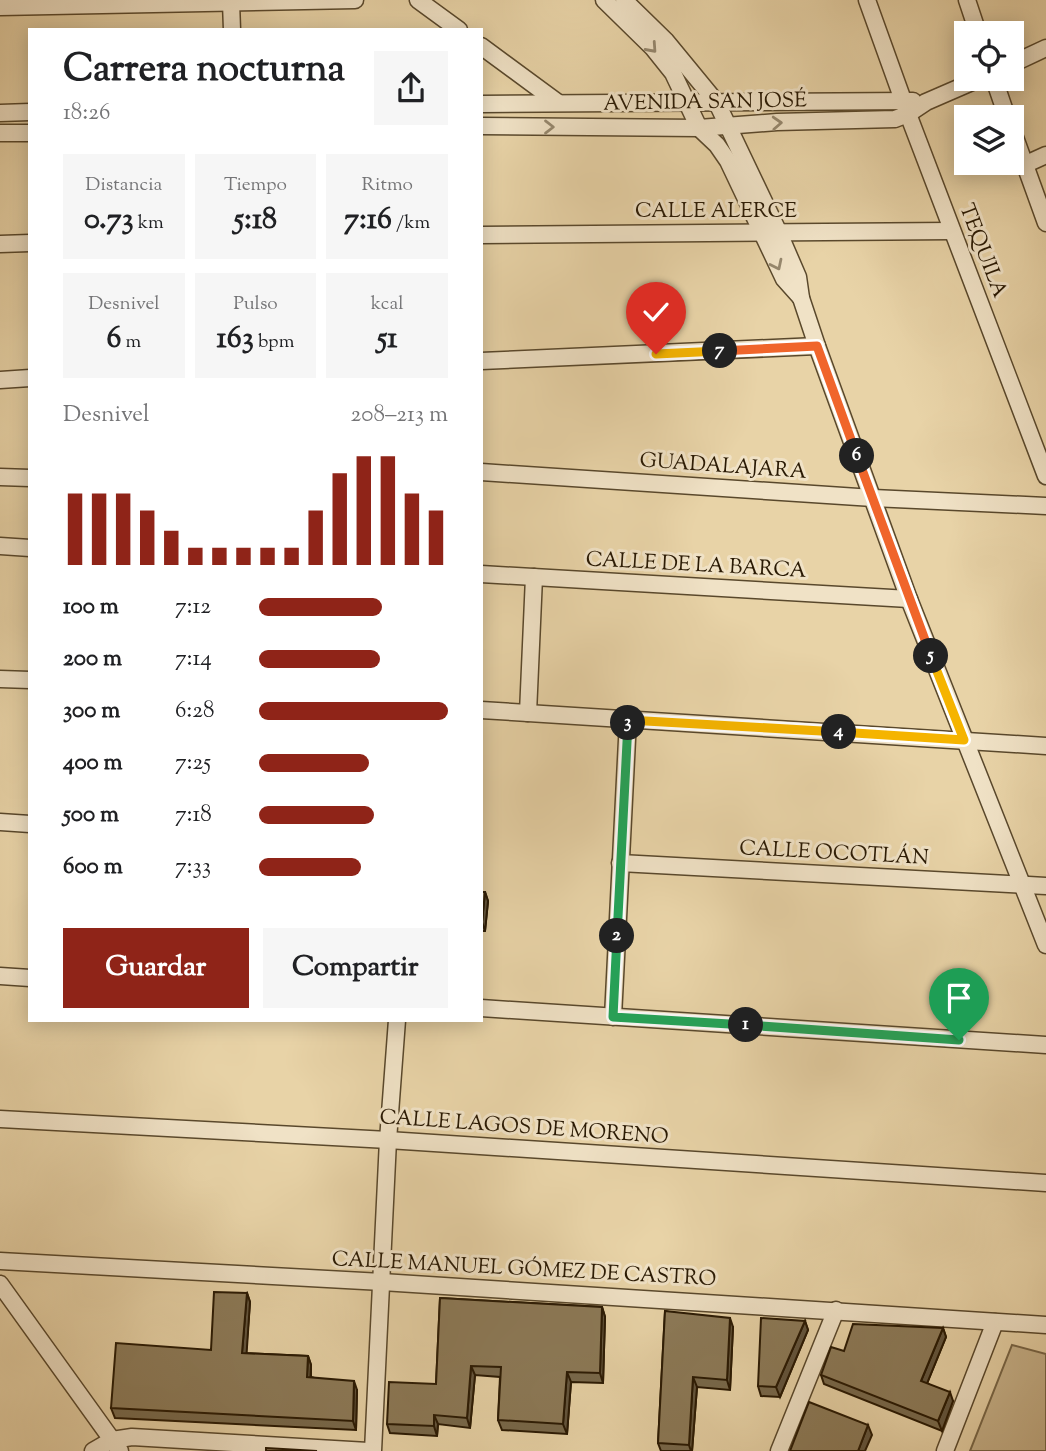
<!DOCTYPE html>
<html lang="es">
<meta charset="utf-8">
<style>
body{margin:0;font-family:"Sorts Mill Goudy",serif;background:#f6f6f6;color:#202124;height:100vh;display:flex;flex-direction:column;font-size:26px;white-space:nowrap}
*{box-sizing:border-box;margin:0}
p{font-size:23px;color:#757577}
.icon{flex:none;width:38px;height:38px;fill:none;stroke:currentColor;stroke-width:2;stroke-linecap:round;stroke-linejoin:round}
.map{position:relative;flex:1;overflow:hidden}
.sheet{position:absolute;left:28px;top:28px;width:455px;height:994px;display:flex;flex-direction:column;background:#fff;border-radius:0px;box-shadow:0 4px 18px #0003}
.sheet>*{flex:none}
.buttons{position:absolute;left:954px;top:21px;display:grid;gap:14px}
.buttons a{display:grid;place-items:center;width:70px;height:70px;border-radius:0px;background:#fff;box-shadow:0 4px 18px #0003;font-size:35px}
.pin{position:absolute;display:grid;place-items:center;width:60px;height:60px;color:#fff;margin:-72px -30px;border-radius:50% 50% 50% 0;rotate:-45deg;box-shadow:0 0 7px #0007}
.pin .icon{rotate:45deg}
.km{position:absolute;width:35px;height:35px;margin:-18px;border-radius:50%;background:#222;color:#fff;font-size:19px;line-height:35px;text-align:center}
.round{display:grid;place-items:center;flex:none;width:74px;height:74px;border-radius:0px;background:#f6f6f6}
.head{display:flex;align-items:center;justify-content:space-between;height:119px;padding:0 35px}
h1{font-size:38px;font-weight:800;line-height:52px}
.metrics{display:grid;grid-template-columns:repeat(3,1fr);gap:10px;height:119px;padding:7px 35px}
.metrics div{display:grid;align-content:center;border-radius:0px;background:#f6f6f6;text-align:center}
.metrics b{font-size:30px;font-weight:800}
.metrics small{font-size:19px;font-weight:400}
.metrics p{font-size:19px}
.chart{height:196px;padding:14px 35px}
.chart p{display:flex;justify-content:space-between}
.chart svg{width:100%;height:126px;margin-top:7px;stroke:#8f2418;stroke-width:6}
.action{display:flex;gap:14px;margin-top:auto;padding:14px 35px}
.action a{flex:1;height:80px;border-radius:0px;background:#8f2418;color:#fff;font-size:28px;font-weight:800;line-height:80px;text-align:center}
.action a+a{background:#f6f6f6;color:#202124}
ul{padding:0 35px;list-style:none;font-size:23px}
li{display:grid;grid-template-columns:112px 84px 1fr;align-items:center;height:52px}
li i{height:18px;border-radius:9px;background:#8f2418}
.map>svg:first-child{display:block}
</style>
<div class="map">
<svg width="1046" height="1451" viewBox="0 0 1046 1451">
<rect width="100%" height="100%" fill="#e8d3a7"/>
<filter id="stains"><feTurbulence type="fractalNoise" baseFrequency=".00286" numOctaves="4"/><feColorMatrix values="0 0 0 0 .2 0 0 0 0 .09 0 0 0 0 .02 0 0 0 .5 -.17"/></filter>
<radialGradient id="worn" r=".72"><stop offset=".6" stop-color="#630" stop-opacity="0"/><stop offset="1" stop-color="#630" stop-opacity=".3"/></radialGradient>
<path fill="#c8b38b" stroke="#786647" stroke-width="2" d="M1012,1345L1046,1354V1451H970Z"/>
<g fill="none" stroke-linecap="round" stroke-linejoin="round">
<defs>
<g id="minor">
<path d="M418,0L459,30"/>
<path d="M604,0L653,48L673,73L699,128L717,145L728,161L784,279L801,298"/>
<path d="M624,0L666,41L717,103L779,233L798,277L801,298L817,346L909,599L1046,945"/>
<path d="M867,0L908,114L1046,476"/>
<path d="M967,0L978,33"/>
<path d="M231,2L232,30"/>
<path d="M0,7L355,0"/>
<path d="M481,46L557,102"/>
<path d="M1012,64L1046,48"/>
<path d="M994,79L1007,117"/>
<path d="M481,104L913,101"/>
<path d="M0,113L30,112"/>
<path d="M481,126L699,128L777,122L895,119L908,114L926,102L979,79"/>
<path d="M1012,129L1046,223"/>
<path d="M0,133H30"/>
<path d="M1024,165L1046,155"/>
<path d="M481,235L952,231"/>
<path d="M0,244L30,243"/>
<path d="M481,361L817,346"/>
<path d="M0,380L30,378"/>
<path d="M481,472L873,498L1046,506"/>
<path d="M0,477L30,478"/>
<path d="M0,546L30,548"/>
<path d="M481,574L909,599"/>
<path d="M0,679L30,680"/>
<path d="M481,710L1046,746"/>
<path d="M528,713L534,577"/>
<path d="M0,822L30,824"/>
<path d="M620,863L1046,886"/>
<path d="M0,976L30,978"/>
<path d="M481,1008L1046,1045"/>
<path d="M613,1017L628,720"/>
<path d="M0,1119L388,1140L1046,1183"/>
<path d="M0,1261L382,1282L1046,1325"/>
<path d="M0,1284L120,1451"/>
<path d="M93,1451L112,1440L132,1437L368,1451"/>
<path d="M373,1451L388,1140L397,1020"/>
<path d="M779,1451L836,1310"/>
<path d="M945,1451L995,1322"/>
</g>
</defs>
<use href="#minor" stroke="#59482c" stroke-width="19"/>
<use href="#minor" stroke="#f0e2c6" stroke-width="16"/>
</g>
<g fill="#78694c" stroke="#291903" stroke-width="2">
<path d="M481,892H485L488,901L485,931H481Z"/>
<path d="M247,1293L250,1302L246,1353L308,1356L311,1365V1377L357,1390L356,1430L115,1418L111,1408L211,1350Z"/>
<path d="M440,1298L602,1307L605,1317L603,1383L571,1382L567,1434L502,1430L498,1420L500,1377L475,1375L470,1428L438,1424L437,1436L390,1433L387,1424L436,1384Z"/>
<path d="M665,1311L733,1327L730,1390L697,1387L692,1451H661L658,1443Z"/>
<path d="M805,1321L808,1330L780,1397L761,1396L758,1386Z"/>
<path d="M943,1328L946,1337L927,1383L953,1401L942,1431L824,1384L821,1375L844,1351Z"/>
</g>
<g fill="#62553e" stroke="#291903" stroke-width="2">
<path d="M485,892L488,901L485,931L482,922Z"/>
<path d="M247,1293L250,1302L246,1362L242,1353Z"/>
<path d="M602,1307L605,1317L603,1383L600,1373Z"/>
<path d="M730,1318L733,1327L730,1390L727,1380Z"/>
<path d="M805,1321L808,1330L780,1397L776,1387Z"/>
<path d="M943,1328L946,1337L924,1391L921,1381Z"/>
<path d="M308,1356L311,1365L310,1386L307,1377Z"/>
<path d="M471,1366L475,1375L470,1428L467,1418Z"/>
<path d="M567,1372L571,1382L567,1434L563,1424Z"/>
<path d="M693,1377L697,1387L692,1451H691L689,1445Z"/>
<path d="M354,1381L357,1390L356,1430L353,1421Z"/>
<path d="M950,1392L953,1401L942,1431L938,1421Z"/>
<path d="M434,1415L438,1424L437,1436L434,1426Z"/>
<path d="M868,1425L872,1435L865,1451H858Z"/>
</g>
<g fill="#8c7a58" stroke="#291903" stroke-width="2">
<path d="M481,892H485L482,922H481Z"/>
<path d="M214,1292L247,1293L242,1353L308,1356L307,1377L354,1381L353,1421L111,1408L116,1343L211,1350Z"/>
<path d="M440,1298L602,1307L600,1373L567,1372L563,1424L498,1420L501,1367L471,1366L467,1418L434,1415V1426L387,1424L389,1382L436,1384Z"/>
<path d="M665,1311L730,1318L727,1380L693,1377L689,1445L658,1443Z"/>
<path d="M761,1318L805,1321L776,1387L758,1386Z"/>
<path d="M853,1324L943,1328L921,1381L950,1392L938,1421L821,1375L831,1347L844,1351Z"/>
<path d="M809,1402L868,1425L858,1451H790Z"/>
<path d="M266,1448L317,1451H266Z"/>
</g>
<defs><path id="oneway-chevron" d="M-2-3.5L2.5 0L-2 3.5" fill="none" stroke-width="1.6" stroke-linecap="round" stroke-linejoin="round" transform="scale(1.75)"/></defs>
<g stroke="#96886e">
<use href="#oneway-chevron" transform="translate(652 48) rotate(48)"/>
<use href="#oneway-chevron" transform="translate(777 123) rotate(-3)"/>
<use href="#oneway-chevron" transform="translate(549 127)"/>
<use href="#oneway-chevron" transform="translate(777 265) rotate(64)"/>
</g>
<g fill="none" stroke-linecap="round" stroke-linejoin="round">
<defs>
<path id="split-1" d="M746,1025L959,1040"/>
<path id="split-2" d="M617,936L613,1017L746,1025"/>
<path id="split-3" d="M617,936L628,723"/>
<path id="split-4" d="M628,723V720L839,732"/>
<path id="split-5" d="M839,732L964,740L931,656"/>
<path id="split-6" d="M857,456L931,656"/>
<path id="split-7" d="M720,351L817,346L857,456"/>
<path id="split-8" d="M656,354L720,351"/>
</defs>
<use href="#split-1" stroke="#fff" stroke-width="14"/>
<use href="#split-2" stroke="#fff" stroke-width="14"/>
<use href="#split-3" stroke="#fff" stroke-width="14"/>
<use href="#split-4" stroke="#fff" stroke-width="14"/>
<use href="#split-5" stroke="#fff" stroke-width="14"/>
<use href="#split-6" stroke="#fff" stroke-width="14"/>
<use href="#split-7" stroke="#fff" stroke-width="14"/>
<use href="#split-8" stroke="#fff" stroke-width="14"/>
<use href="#split-1" stroke="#22a559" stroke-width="9"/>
<use href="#split-2" stroke="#22a559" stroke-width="9"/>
<use href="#split-3" stroke="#22a559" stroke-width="9"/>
<use href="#split-4" stroke="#f5b400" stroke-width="9"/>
<use href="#split-5" stroke="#f5b400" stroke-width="9"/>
<use href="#split-6" stroke="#f0652b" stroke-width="9"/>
<use href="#split-7" stroke="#f0652b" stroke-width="9"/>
<use href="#split-8" stroke="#f5b400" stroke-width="9"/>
</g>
<g text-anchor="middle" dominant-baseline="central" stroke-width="6" stroke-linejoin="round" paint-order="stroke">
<g font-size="21" fill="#291903" stroke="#f0e2c6">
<text transform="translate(705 103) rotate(-1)">AVENIDA SAN JOSÉ</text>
<text x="716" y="212">CALLE ALERCE</text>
<text transform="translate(982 251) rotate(69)">TEQUILA</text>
<text transform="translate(723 467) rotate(4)">GUADALAJARA</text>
<text transform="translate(696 566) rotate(3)">CALLE DE LA BARCA</text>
<text transform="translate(834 854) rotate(3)">CALLE OCOTLÁN</text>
<text transform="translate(524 1128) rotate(4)">CALLE LAGOS DE MORENO</text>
<text transform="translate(524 1270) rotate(3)">CALLE MANUEL GÓMEZ DE CASTRO</text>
</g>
</g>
<rect width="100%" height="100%" filter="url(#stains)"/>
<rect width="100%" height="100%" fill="url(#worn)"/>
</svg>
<div class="buttons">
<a><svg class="icon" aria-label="locate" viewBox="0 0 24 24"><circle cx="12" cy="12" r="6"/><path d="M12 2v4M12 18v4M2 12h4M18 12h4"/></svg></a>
<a><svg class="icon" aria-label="layers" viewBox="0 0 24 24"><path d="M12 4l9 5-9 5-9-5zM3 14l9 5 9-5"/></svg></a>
</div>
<div class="pin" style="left:959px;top:1040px;background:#1e9e55"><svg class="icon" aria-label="arrive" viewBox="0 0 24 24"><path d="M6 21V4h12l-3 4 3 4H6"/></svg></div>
<div class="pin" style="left:656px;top:354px;background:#d93025"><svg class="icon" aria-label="check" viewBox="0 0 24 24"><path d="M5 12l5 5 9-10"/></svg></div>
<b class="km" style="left:746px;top:1025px">1</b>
<b class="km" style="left:617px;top:936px">2</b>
<b class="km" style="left:628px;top:723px">3</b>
<b class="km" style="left:839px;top:732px">4</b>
<b class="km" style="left:931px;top:656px">5</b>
<b class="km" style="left:857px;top:456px">6</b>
<b class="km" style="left:720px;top:351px">7</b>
<section class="sheet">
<div class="head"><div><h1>Carrera nocturna</h1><p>18:26</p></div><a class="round"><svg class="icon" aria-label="share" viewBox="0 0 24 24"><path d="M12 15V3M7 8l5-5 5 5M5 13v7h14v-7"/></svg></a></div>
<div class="metrics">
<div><p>Distancia</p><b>0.73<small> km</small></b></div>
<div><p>Tiempo</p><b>5:18</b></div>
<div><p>Ritmo</p><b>7:16<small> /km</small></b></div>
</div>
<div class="metrics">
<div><p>Desnivel</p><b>6<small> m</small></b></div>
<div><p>Pulso</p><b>163<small> bpm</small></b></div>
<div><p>kcal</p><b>51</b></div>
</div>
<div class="chart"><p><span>Desnivel</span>208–213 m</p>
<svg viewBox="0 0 160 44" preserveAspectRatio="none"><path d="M5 44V19M15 44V19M25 44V19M35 44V25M45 44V32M55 44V38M65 44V38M75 44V38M85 44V38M95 44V38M105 44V25M115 44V12M125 44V6M135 44V6M145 44V19M155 44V25"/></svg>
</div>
<ul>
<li><b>100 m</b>7:12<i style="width:65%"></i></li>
<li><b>200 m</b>7:14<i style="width:64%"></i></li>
<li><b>300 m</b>6:28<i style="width:100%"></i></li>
<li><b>400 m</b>7:25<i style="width:58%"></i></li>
<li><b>500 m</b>7:18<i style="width:61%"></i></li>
<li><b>600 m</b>7:33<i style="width:54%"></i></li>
</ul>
<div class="action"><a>Guardar</a><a>Compartir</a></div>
</section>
</div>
